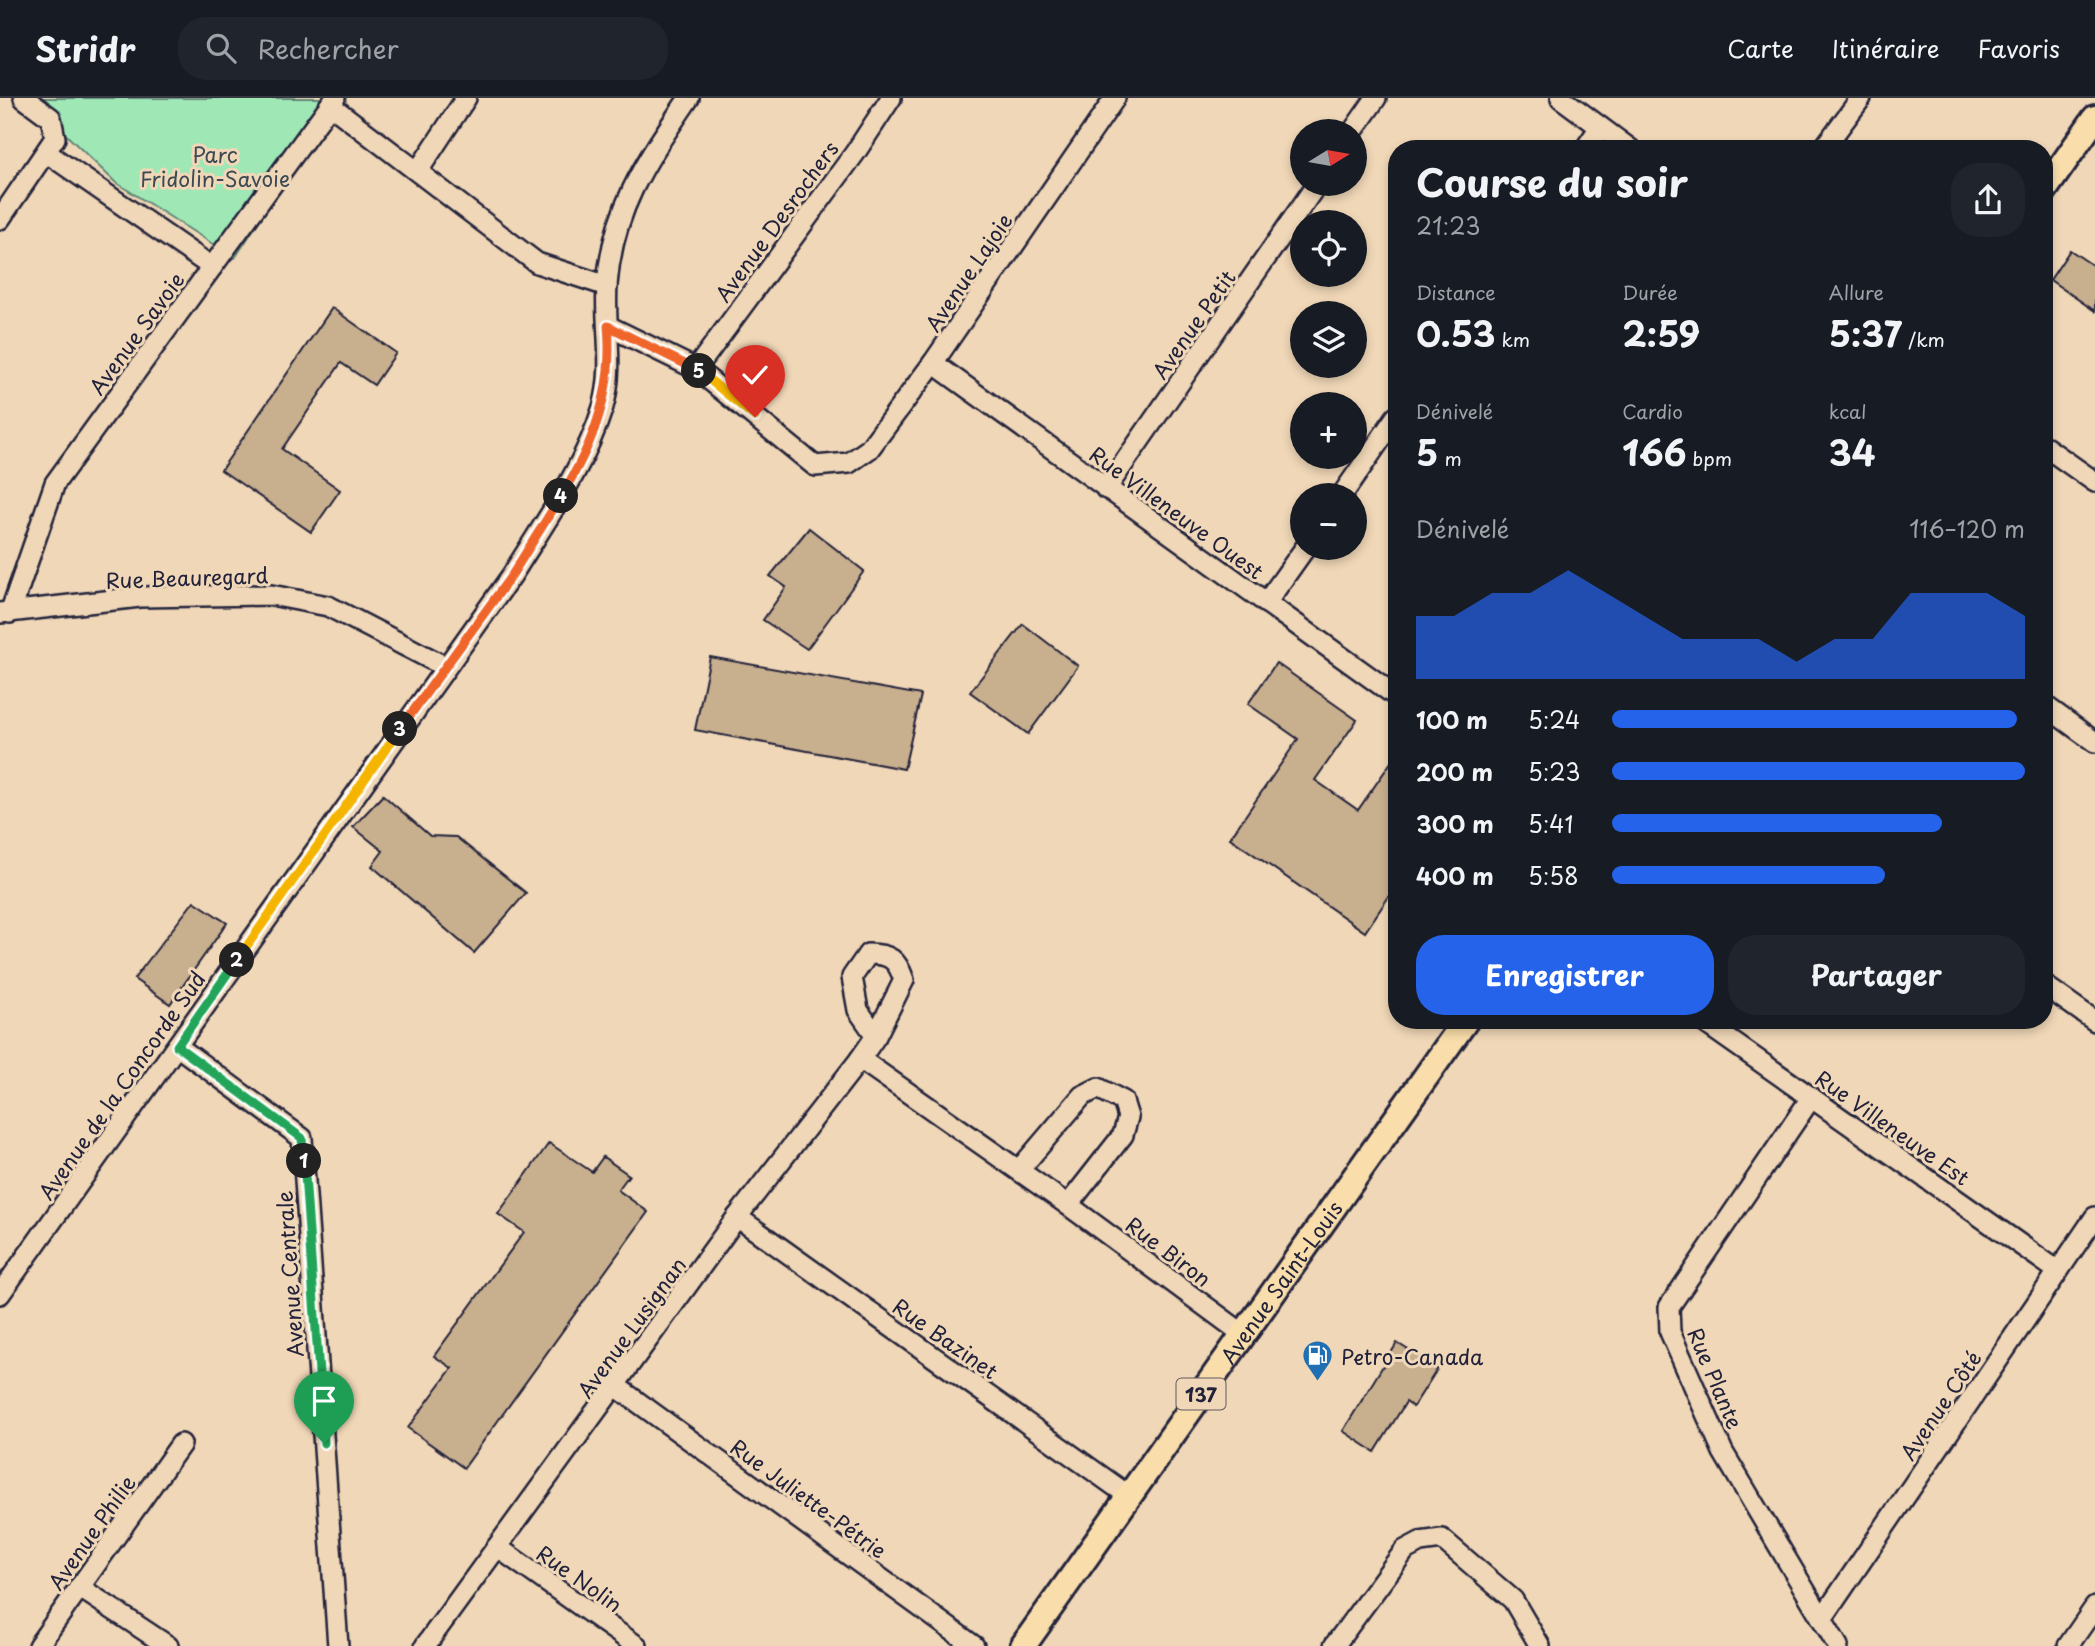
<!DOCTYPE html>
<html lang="fr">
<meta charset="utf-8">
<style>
body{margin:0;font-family:"Playpen Sans",sans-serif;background:#20242c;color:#f1f3f6;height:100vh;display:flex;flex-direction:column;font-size:26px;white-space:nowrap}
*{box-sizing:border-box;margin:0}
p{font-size:23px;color:#9ea1a6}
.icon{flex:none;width:38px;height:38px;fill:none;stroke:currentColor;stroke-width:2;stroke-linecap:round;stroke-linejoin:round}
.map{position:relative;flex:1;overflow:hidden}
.drawer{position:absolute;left:1388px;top:42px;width:665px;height:889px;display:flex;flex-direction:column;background:#171b24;border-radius:28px;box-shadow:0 4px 10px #0003}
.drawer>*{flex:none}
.needle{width:46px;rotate:79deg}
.controls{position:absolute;left:1290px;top:21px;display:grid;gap:14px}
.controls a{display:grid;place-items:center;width:77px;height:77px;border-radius:50%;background:#171b24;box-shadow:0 4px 10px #0003;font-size:35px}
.pin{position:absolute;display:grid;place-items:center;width:60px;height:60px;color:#fff;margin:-72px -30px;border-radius:50% 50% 50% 0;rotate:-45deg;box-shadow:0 0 7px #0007}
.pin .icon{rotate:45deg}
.km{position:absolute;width:35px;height:35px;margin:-18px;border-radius:50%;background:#222;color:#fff;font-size:19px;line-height:35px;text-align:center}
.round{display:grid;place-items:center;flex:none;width:74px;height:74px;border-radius:28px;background:#20242c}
.summary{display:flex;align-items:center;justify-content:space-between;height:119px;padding:0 28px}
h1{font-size:38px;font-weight:700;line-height:52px}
.metrics{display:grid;grid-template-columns:repeat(3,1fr);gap:10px;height:119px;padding:7px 28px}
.metrics div{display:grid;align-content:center}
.metrics b{font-size:35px;font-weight:700}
.metrics small{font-size:19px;font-weight:400}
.metrics p{font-size:19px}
.chart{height:196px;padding:14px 28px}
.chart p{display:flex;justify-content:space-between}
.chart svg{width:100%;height:126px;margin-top:7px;fill:#2563eb;opacity:.7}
.cta{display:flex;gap:14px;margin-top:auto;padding:14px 28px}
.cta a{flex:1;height:80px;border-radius:28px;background:#2563eb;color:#fff;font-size:28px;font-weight:700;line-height:80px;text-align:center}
.cta a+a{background:#20242c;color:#f1f3f6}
ul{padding:0 28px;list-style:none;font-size:23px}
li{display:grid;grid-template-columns:112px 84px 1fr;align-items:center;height:52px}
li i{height:18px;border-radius:9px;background:#2563eb}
header{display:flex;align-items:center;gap:42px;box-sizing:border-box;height:98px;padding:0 35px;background:#171b24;border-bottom:2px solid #363941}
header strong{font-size:33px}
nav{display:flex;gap:38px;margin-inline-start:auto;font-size:24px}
.search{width:490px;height:63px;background:#20242c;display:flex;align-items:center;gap:18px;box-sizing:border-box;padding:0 24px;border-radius:28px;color:#9ea1a6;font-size:26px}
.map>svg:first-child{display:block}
</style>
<header>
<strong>Stridr</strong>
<div class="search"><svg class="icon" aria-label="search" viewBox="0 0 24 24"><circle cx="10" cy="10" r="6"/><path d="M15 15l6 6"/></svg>Rechercher</div>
<nav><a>Carte</a><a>Itinéraire</a><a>Favoris</a></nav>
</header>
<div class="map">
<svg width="2095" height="1548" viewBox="0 0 2095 1548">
<rect width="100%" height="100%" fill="#f0d7b7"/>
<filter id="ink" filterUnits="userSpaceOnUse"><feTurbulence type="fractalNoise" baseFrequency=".0143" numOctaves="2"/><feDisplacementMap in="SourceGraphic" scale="14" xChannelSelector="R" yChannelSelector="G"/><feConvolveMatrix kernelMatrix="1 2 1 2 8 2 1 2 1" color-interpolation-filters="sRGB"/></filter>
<g filter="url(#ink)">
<path fill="#9fe8b6" stroke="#608578" stroke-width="2" d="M28,0H339L235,160L115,84Z"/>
<g fill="#c8af8e" stroke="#22223b" stroke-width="2">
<path d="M2070,152L2095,169V213L2050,182Z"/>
<path d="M332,210L396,255L374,287L341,265L282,351L340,392L311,434L221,372Z"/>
<path d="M809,430L864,473L807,551L763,522L786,489L770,478Z"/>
<path d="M1023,526L1078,568L1028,636L970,594Z"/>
<path d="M710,559L921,597L904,671L695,632Z"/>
<path d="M1276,565L1357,622L1315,682L1358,712L1396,657V788L1365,834L1230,740L1298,641L1248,606Z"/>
<path d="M383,697L430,738L456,739L526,795L474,855L372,768L383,753L353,729Z"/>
<path d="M194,803L227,825L170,906L134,881Z"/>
<path d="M549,1045L592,1074L603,1059L629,1077L618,1092L648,1114L464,1370L408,1330L452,1270L434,1258L524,1134L498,1116Z"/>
<path d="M1397,1245L1438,1270L1413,1309L1406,1304L1375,1354L1343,1333Z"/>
</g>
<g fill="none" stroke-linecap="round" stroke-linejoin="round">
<defs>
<g id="minor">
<path d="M1561,0L1630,51"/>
<path d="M330,7L537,165L607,188"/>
<path d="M1353,33L1376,0"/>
<path d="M1585,51L1600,29"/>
<path d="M1823,51L1861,0"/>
<path d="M47,55L212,169"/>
<path d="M418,73L466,0"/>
<path d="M0,121L55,40L51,20L24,0"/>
<path d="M608,228L696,271L815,368L849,365L869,351L933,265L1115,0"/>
<path d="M933,265L1396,598"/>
<path d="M696,271L855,55L891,0"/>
<path d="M2044,348L2095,384"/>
<path d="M1106,391L1317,86"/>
<path d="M1342,397L1396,319"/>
<path d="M1266,505L1305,450"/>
<path d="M0,515L140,499L271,497L328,508L444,568"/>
<path d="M10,515L55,385L335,0"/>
<path d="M2044,607L2095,644"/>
<path d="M2044,887L2095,923"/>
<path d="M1701,922L2058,1173"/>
<path d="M177,948L302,1040L338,1548"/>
<path d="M860,961L1068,1107L1243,1236"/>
<path d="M1811,1000L1669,1209L1670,1234L1723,1354L1838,1548"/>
<path d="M1019,1072L1082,998L1098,990L1123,1003L1128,1019L1123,1037L1068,1107"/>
<path d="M737,1119L1129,1398"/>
<path d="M0,1196L512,477C546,422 584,370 603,309C615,268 604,228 607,187C613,109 647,62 689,0"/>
<path d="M617,1289L974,1548"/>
<path d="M497,1449L637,1548"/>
<path d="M79,1489L168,1548"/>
<path d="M1822,1521L2095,1119"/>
<path d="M38,1548L181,1346"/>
<path d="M425,1548L737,1119L860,961L876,938L904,882C897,861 890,856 868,856L852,879L858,912L876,938"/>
<path d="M1334,1548L1405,1452L1420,1444L1442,1441L1513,1502L1540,1548"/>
<path d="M2068,1548L2095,1509"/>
</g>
<g id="major">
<path d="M2044,93L2095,20"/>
<path id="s1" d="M1023,1548L1466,922"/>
</g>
</defs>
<use href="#minor" stroke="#22223b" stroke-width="24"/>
<use href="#major" stroke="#22223b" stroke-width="30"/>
<use href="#minor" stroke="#f0d7b7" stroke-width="19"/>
<use href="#major" stroke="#f9deab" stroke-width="24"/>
</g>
</g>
<g fill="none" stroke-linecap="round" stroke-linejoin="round" filter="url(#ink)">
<defs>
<path id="split-1" d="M304,1063L324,1345"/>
<path id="split-2" d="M237,862L177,948L302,1040L304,1063"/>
<path id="split-3" d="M237,862L400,631"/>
<path id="split-4" d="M400,631L512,477L561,398"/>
<path id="split-5" d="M561,398C594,345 614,291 608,228L699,273"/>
<path id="split-6" d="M699,273L755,319"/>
</defs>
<use href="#split-1" stroke="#fff" stroke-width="14"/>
<use href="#split-2" stroke="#fff" stroke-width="14"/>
<use href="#split-3" stroke="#fff" stroke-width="14"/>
<use href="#split-4" stroke="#fff" stroke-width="14"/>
<use href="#split-5" stroke="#fff" stroke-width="14"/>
<use href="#split-6" stroke="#fff" stroke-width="14"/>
<use href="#split-1" stroke="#22a559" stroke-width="9"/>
<use href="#split-2" stroke="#22a559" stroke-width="9"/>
<use href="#split-3" stroke="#f5b400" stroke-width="9"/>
<use href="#split-4" stroke="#f0652b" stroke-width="9"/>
<use href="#split-5" stroke="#f0652b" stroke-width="9"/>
<use href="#split-6" stroke="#f5b400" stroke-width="9"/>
</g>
<defs>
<symbol id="fuel-pin" viewBox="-11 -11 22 30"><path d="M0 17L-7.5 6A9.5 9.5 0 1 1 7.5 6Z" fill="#1f6fb2" stroke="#f0d7b7"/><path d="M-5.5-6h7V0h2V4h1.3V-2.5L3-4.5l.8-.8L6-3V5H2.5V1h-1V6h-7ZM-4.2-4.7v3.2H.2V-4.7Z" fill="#fff"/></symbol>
</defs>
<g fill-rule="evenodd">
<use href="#fuel-pin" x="1300" y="1240" width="35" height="47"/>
</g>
<g text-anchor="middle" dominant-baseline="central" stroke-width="6" stroke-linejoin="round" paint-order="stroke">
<rect fill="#f0d7b7" stroke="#605860" stroke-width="2" x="1176.5" y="1280.5" width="49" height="31" rx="5"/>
<g font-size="19" font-weight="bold" fill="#22223b">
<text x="1201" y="1296">137</text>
</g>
<g font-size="21" fill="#3b4a54" stroke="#f0d7b7">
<text x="215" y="56">Parc<tspan x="215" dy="24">Fridolin-Savoie</tspan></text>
</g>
<g font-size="21" fill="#22223b" stroke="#f0d7b7">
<text transform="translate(776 123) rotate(-54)">Avenue Desrochers</text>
<text transform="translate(968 174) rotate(-56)">Avenue Lajoie</text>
<text transform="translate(1193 226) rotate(-55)">Avenue Petit</text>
<text transform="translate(136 235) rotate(-54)">Avenue Savoie</text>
<text transform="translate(1177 414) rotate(36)">Rue Villeneuve Ouest</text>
<text transform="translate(187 479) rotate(-2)">Rue Beauregard</text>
<text transform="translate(121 987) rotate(-55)">Avenue de la Concorde Sud</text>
<text transform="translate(1893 1029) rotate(35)">Rue Villeneuve Est</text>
<text transform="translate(1169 1153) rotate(37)">Rue Biron</text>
<text transform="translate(289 1176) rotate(-94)">Avenue Centrale</text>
<text stroke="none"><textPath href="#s1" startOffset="446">Avenue Saint-Louis</textPath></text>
<text transform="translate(631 1229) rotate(-54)">Avenue Lusignan</text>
<text transform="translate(946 1240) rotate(35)">Rue Bazinet</text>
<text transform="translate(1716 1280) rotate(67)">Rue Plante</text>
<text transform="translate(1940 1307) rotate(-56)">Avenue Côté</text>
<text transform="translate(809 1400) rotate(36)">Rue Juliette-Pétrie</text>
<text transform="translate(91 1434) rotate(-55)">Avenue Philie</text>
<text transform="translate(580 1480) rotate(35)">Rue Nolin</text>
</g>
<g font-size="21" fill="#22223b" stroke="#f0d7b7" text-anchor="start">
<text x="1341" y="1258">Petro-Canada</text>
</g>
</g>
</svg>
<div class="controls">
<a><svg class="needle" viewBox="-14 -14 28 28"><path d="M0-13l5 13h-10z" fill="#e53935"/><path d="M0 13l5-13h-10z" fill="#9ea1a6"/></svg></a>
<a><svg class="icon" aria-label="locate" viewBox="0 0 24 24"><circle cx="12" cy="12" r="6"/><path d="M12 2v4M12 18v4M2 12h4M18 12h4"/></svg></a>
<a><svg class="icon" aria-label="layers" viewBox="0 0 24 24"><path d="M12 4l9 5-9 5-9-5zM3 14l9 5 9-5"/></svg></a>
<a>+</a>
<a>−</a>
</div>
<div class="pin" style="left:324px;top:1345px;background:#1e9e55"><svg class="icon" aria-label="arrive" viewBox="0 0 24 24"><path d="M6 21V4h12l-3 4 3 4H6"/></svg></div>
<div class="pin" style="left:755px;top:319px;background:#d93025"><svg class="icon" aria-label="check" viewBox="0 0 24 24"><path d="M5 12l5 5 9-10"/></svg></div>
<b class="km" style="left:304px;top:1063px">1</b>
<b class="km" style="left:237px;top:862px">2</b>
<b class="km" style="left:400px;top:631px">3</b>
<b class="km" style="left:561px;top:398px">4</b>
<b class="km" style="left:699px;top:273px">5</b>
<section class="drawer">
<div class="summary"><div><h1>Course du soir</h1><p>21:23</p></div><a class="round"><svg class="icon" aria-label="share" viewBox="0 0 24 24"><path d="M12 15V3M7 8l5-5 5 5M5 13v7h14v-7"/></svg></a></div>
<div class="metrics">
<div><p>Distance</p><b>0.53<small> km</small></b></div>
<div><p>Durée</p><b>2:59</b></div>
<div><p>Allure</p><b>5:37<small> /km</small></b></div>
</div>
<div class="metrics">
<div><p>Dénivelé</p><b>5<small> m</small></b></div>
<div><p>Cardio</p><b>166<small> bpm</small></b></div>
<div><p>kcal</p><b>34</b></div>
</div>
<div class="chart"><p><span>Dénivelé</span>116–120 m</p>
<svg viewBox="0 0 160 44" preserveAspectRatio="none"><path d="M0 44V22L10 22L20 14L30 14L40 6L50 14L60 22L70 30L80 30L90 30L100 38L110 30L120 30L130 14L140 14L150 14L160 22V44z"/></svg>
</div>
<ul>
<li><b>100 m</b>5:24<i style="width:98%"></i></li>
<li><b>200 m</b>5:23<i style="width:100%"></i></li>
<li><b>300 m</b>5:41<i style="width:80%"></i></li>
<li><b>400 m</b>5:58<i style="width:66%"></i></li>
</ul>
<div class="cta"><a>Enregistrer</a><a>Partager</a></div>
</section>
</div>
